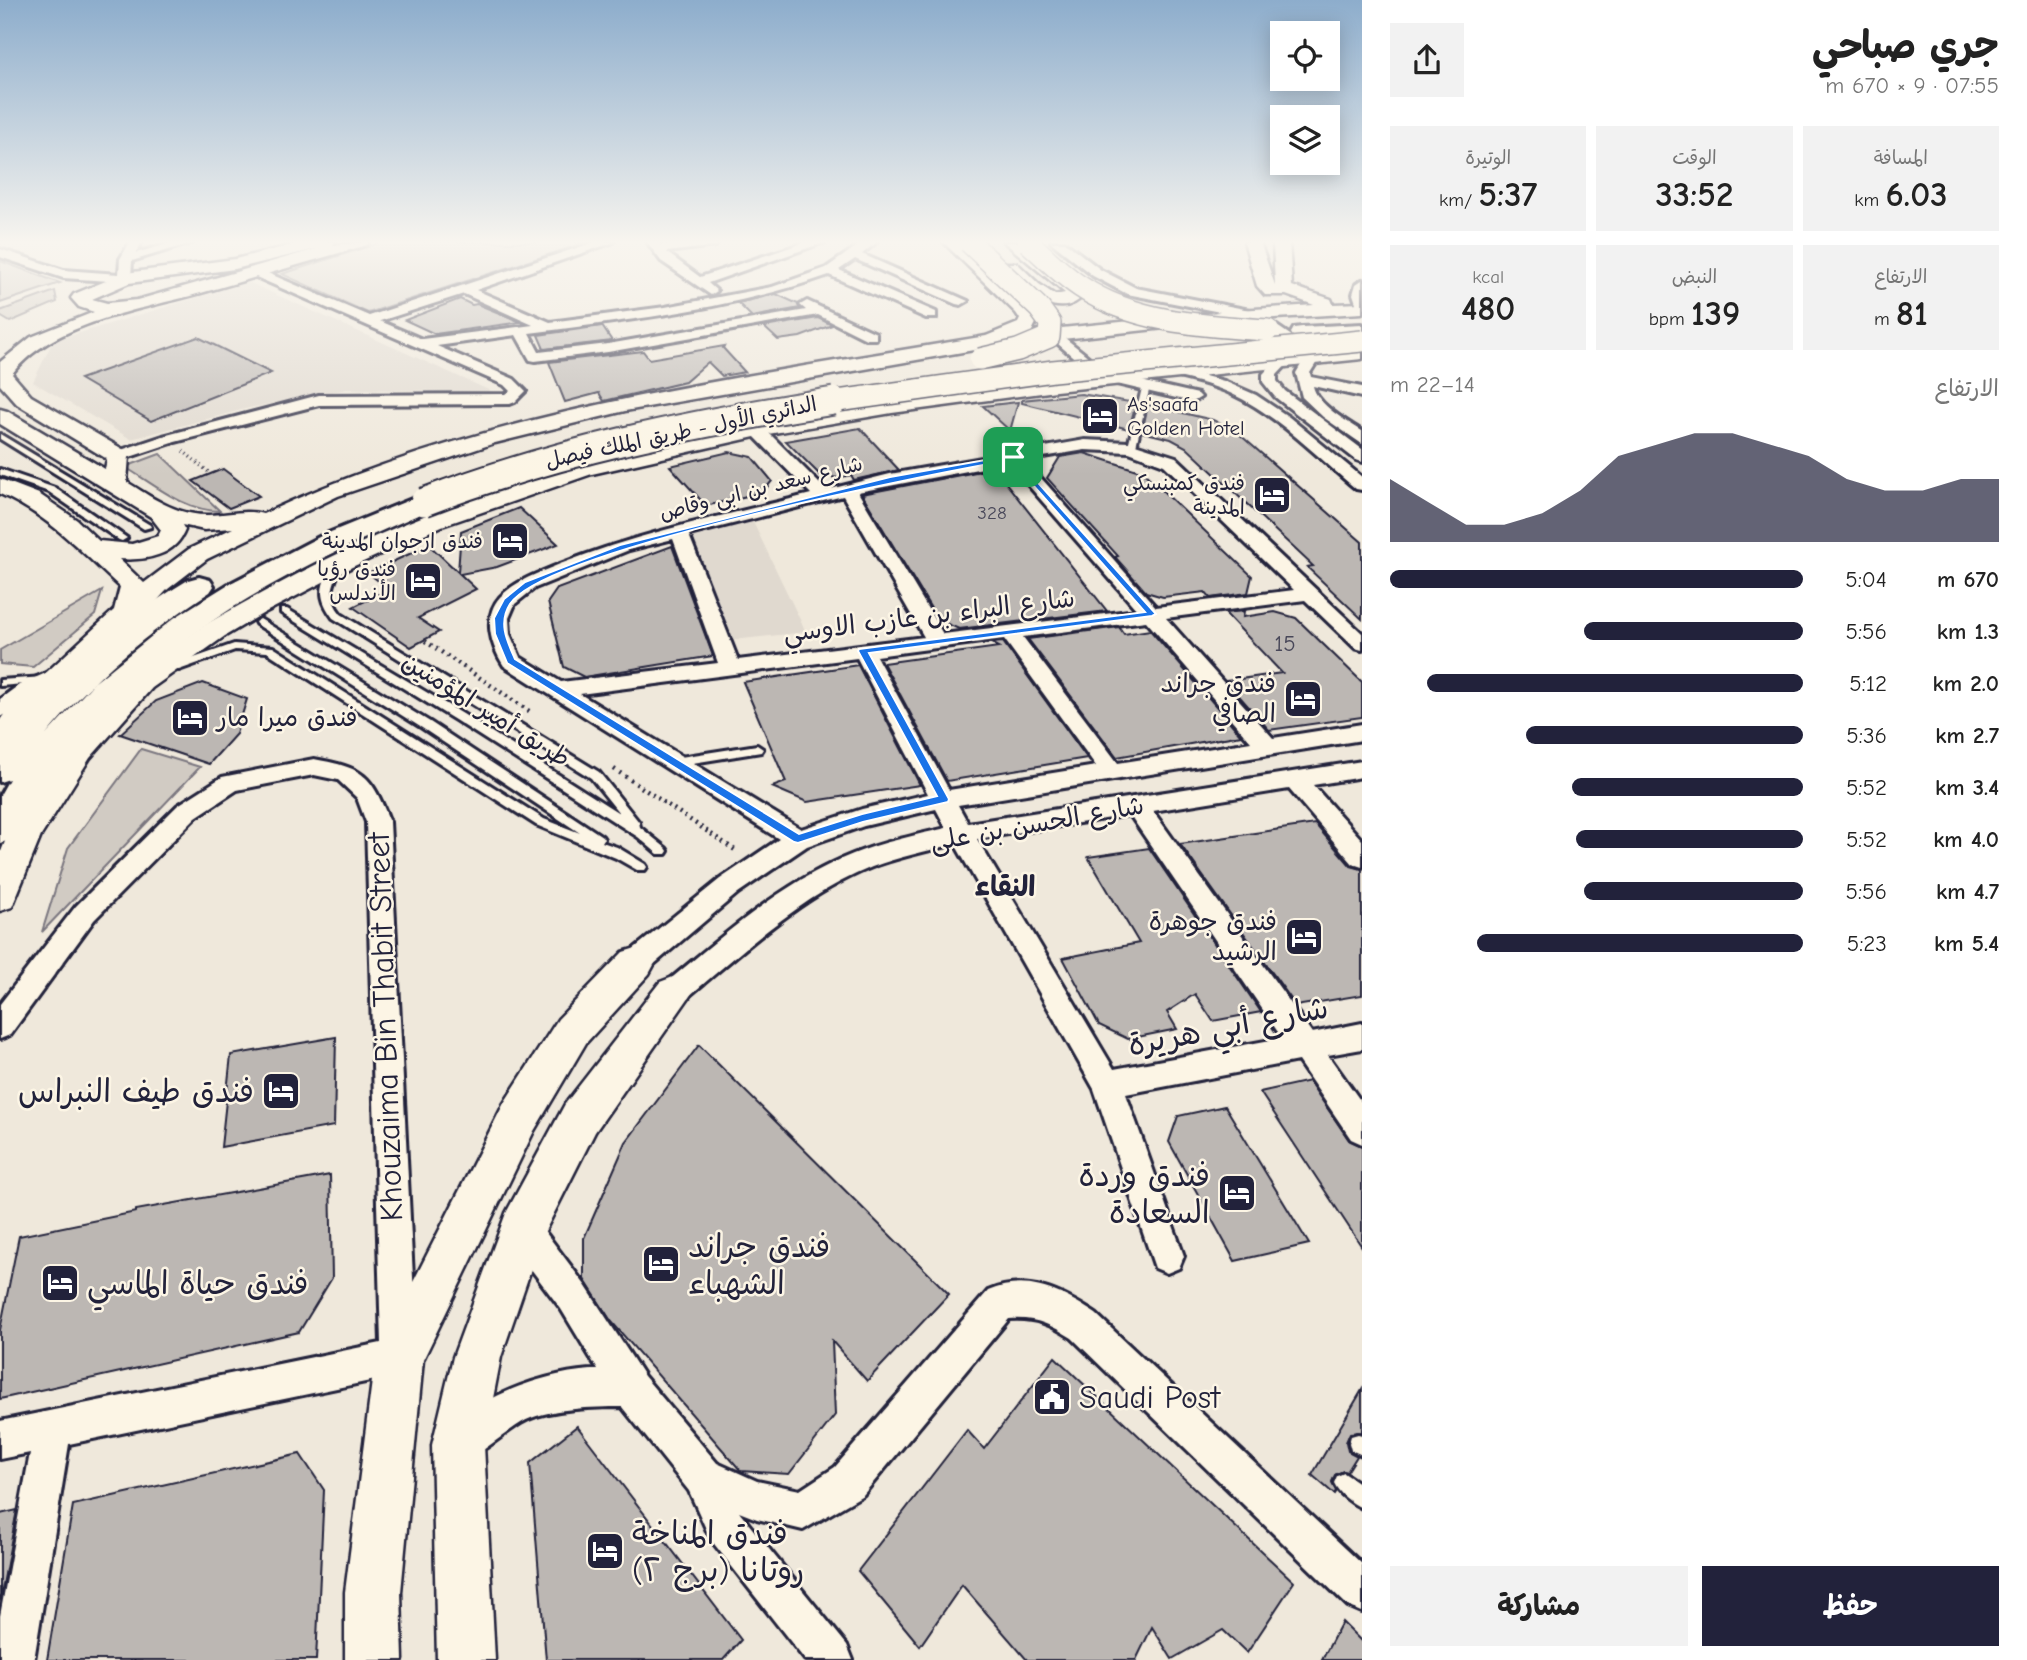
<!DOCTYPE html>
<html lang="ar">
<meta charset="utf-8">
<style>
body{margin:0;font-family:"Comic Neue","Playpen Sans Arabic",sans-serif;background:#f2f2f2;color:#222;direction:rtl;height:100vh;display:flex;flex-direction:column;font-size:26px;white-space:nowrap}
*{box-sizing:border-box;margin:0}
p{font-size:23px;color:#767676}
.icon{flex:none;width:38px;height:38px;fill:none;stroke:currentColor;stroke-width:2;stroke-linecap:round;stroke-linejoin:round}
.map{position:relative;flex:1;overflow:hidden;direction:ltr}
.side{display:flex;flex-direction:column;background:#fff;width:665px}
.side>*{flex:none}
.buttons{position:absolute;left:1270px;top:21px;display:grid;gap:14px}
.buttons a{display:grid;place-items:center;width:70px;height:70px;border-radius:0px;background:#fff;box-shadow:0 4px 18px #0003;font-size:35px}
.pin{position:absolute;display:grid;place-items:center;width:60px;height:60px;color:#fff;margin:-30px;border-radius:14px;box-shadow:0 4px 10px #0006}
.round{display:grid;place-items:center;flex:none;width:74px;height:74px;border-radius:0px;background:#f2f2f2}
.head{display:flex;align-items:center;justify-content:space-between;height:119px;padding:0 28px}
h1{font-size:38px;font-weight:700;line-height:52px}
.stats{display:grid;grid-template-columns:repeat(3,1fr);gap:10px;height:119px;padding:7px 28px}
.stats div{display:grid;align-content:center;border-radius:0px;background:#f2f2f2;text-align:center}
.stats b{font-size:35px;font-weight:700}
.stats small{font-size:19px;font-weight:400}
.stats p{font-size:19px}
.chart{height:196px;padding:14px 28px}
.chart p{display:flex;justify-content:space-between}
.chart svg{width:100%;height:126px;margin-top:7px;fill:#22223b;opacity:.7}
.action{display:flex;gap:14px;margin-top:auto;padding:14px 28px}
.action a{flex:1;height:80px;border-radius:0px;background:#22223b;color:#fff;font-size:28px;font-weight:700;line-height:80px;text-align:center}
.action a+a{background:#f2f2f2;color:#222}
ul{padding:0 28px;list-style:none;font-size:23px}
li{display:grid;grid-template-columns:112px 84px 1fr;align-items:center;height:52px}
li i{height:18px;border-radius:9px;background:#22223b}
main{display:flex;flex:1;min-height:0}
.map>svg:first-child{display:block}
</style>
<main>
<section class="side">
<div class="head"><div><h1>جري صباحي</h1><p>07:55 · 9 × 670 m</p></div><a class="round"><svg class="icon" aria-label="share" viewBox="0 0 24 24"><path d="M12 15V3M7 8l5-5 5 5M5 13v7h14v-7"/></svg></a></div>
<div class="stats">
<div><p>المسافة</p><b>6.03<small> km</small></b></div>
<div><p>الوقت</p><b>33:52</b></div>
<div><p>الوتيرة</p><b>5:37<small> /km</small></b></div>
</div>
<div class="stats">
<div><p>الارتفاع</p><b>81<small> m</small></b></div>
<div><p>النبض</p><b>139<small> bpm</small></b></div>
<div><p>kcal</p><b>480</b></div>
</div>
<div class="chart"><p><span>الارتفاع</span>14–22 m</p>
<svg viewBox="0 0 160 44" preserveAspectRatio="none"><path d="M0 44V22L10 30L20 38L30 38L40 34L50 26L60 14L70 10L80 6L90 6L100 10L110 14L120 22L130 26L140 26L150 22L160 22V44z"/></svg>
</div>
<ul>
<li><b>670 m</b>5:04<i style="width:100%"></i></li>
<li><b>1.3 km</b>5:56<i style="width:53%"></i></li>
<li><b>2.0 km</b>5:12<i style="width:91%"></i></li>
<li><b>2.7 km</b>5:36<i style="width:67%"></i></li>
<li><b>3.4 km</b>5:52<i style="width:56%"></i></li>
<li><b>4.0 km</b>5:52<i style="width:55%"></i></li>
<li><b>4.7 km</b>5:56<i style="width:53%"></i></li>
<li><b>5.4 km</b>5:23<i style="width:79%"></i></li>
</ul>
<div class="action"><a>حفظ</a><a>مشاركة</a></div>
</section>
<div class="map">
<svg width="1362" height="1660" viewBox="0 0 1362 1660">
<rect width="100%" height="100%" fill="#efe8db"/>
<filter id="ink" filterUnits="userSpaceOnUse"><feTurbulence type="fractalNoise" baseFrequency=".0143" numOctaves="2"/><feDisplacementMap in="SourceGraphic" scale="14" xChannelSelector="R" yChannelSelector="G"/><feConvolveMatrix kernelMatrix="1 2 1 2 8 2 1 2 1" color-interpolation-filters="sRGB"/></filter>
<g filter="url(#ink)">
<g fill="#e0d9cf">
<path d="M248,282L493,392L347,389L249,408L131,439L33,382L53,341Z"/>
<path d="M752,520L806,632L724,641L683,534Z"/>
</g>
<g fill="#d1cbc3" stroke="#7a767f" stroke-width="2">
<path d="M383,242H587L368,313L282,274Z"/>
<path d="M0,261L60,283L0,303Z"/>
<path d="M55,291L57,302L10,322L0,316V311Z"/>
<path d="M160,454L220,511C184,511 155,485 125,467Z"/>
<path d="M102,591L95,615L33,667L0,664V650Z"/>
<path d="M141,749L200,767L42,932L68,848Z"/>
</g>
<g fill="#bcb7b3" stroke="#22223b" stroke-width="2">
<path d="M776,294L798,304L800,308L752,317L738,303Z"/>
<path d="M460,299L472,305L477,304L521,322L435,334L405,320Z"/>
<path d="M818,318L832,325L800,337L778,340L764,327Z"/>
<path d="M602,326L612,341L544,349L538,335Z"/>
<path d="M198,337L271,373L151,421L80,379Z"/>
<path d="M724,346L723,348L745,372L722,376L708,362L685,382L604,401L599,393L565,402L549,362L643,351L649,359Z"/>
<path d="M1081,394L1136,403L1129,429L1022,403V400Z"/>
<path d="M1018,402L1010,431L983,406Z"/>
<path d="M1148,405L1213,420L1238,433L1362,542V619L1307,567L1313,566L1186,447L1171,439L1142,432Z"/>
<path d="M860,428L899,470L854,480L851,475L837,478L820,475L786,441Z"/>
<path d="M729,452L752,457L772,481L763,492L706,506L670,466Z"/>
<path d="M1084,453L1143,472L1252,576L1248,593L1210,598L1205,592L1163,597L1146,592L1115,557L1118,556L1047,478L1060,457Z"/>
<path d="M223,469L259,496L229,508L193,481Z"/>
<path d="M981,471L1002,478L1107,611L959,629L938,620L862,494Z"/>
<path d="M519,508L558,544L497,567L460,574L476,589L418,618L439,632L411,647L353,607L389,589L368,573L429,545L458,572L461,531Z"/>
<path d="M672,546L713,656L584,677L564,667L548,602L557,589Z"/>
<path d="M1244,611L1243,617L1275,612L1296,618L1362,682V717L1269,730L1226,681L1282,673L1225,613Z"/>
<path d="M1119,627L1124,634L1150,630L1241,735L1117,757L1028,639Z"/>
<path d="M1003,642L1087,758L947,781L883,663L999,647L992,643Z"/>
<path d="M858,665L920,785L807,802L772,787L786,782L743,682Z"/>
<path d="M203,683L247,699L236,734L209,764L120,734L156,701Z"/>
<path d="M1315,824L1351,866L1362,869V995L1296,1006L1180,844Z"/>
<path d="M1149,848L1261,1012L1213,1021L1195,994L1167,1012L1177,1029L1128,1039L1099,1025L1063,958L1139,943L1088,857Z"/>
<path d="M336,1037L334,1126L221,1147L231,1055Z"/>
<path d="M699,1045L949,1294L867,1381L832,1341L835,1415L789,1474L741,1471L611,1321L584,1279V1238L626,1142Z"/>
<path d="M1309,1081L1349,1140L1362,1146V1247L1260,1092Z"/>
<path d="M1225,1106L1309,1244L1235,1261L1169,1142L1178,1116Z"/>
<path d="M330,1175L332,1278L299,1332L0,1399V1330L19,1236L136,1212V1210Z"/>
<path d="M1055,1357L1294,1582L1247,1653L1223,1630L1172,1659L1152,1627L1136,1660H1027L962,1585L920,1646L858,1571L967,1430L984,1449Z"/>
<path d="M1362,1390V1432L1350,1433L1346,1442L1348,1451L1357,1456L1347,1472L1343,1471L1335,1475L1332,1482L1336,1491L1334,1494L1312,1475Z"/>
<path d="M577,1426L741,1640L723,1660H546L530,1463Z"/>
<path d="M300,1454L324,1490L316,1660H47L73,1505Z"/>
<path d="M17,1510L0,1601V1514Z"/>
<path d="M1342,1622L1362,1642V1660H1322Z"/>
</g>
<g fill="none" stroke-linecap="round" stroke-linejoin="round">
<defs>
<g id="lane">
<path d="M1143,384L1150,386L1136,446L1132,448L1128,446Z"/>
<path d="M0,434L150,525L151,527L144,529L0,439Z"/>
<path d="M0,469L55,488L127,538L122,541L119,540L49,492L0,475Z"/>
<path d="M338,561L343,564C333,583 326,596 341,614L599,772L639,822L640,827L666,848L668,851L666,854H658L638,837L455,720L281,613V609H287L463,714L619,813L591,778L333,618C322,603 318,592 327,575C331,568 333,565 338,561Z"/>
<path d="M260,619L430,722L602,836L604,839L602,842L617,847L645,864L647,867L645,870H637L616,858L536,825L267,652L235,650L179,670H171L170,668L171,666L234,644L273,647L544,819L580,833L422,728L256,624L255,622Z"/>
<path d="M44,677L49,680L48,682L0,686V680Z"/>
<path d="M757,745L763,749L761,752L674,766L668,762L674,758Z"/>
<path d="M1358,1434L1362,1435V1455L1351,1450L1349,1443L1351,1436Z"/>
<path d="M1344,1473L1362,1485V1508C1351,1503 1339,1494 1334,1483L1337,1476Z"/>
</g>
<g id="street">
<path d="M130,242H142L136,253L174,242H195L132,261L131,278L125,282L63,278L0,257V249L64,270L119,274L120,259Z"/>
<path d="M595,242H614L476,290L550,322L665,307L772,287L826,268L863,242H877L862,254L968,301L961,305L956,304L855,259L839,270L936,312V318H926L829,275C733,309 630,320 529,333L539,352L608,344L806,310L800,305L807,301L876,333V339H866L818,315L608,352L535,361L530,360L516,335L437,346L514,379L526,391L515,402L510,404L319,405L175,442L118,461L110,456L112,453L163,436L319,395L506,394L510,391L504,385L256,277L246,276V270L263,271L369,316ZM464,294L533,325L422,339L380,321Z"/>
<path d="M647,242H659L661,245L721,242L715,246L666,252L700,277L806,242H825L708,283L717,291L711,295L661,261Z"/>
<path d="M1051,242H1065L1101,270L1136,288L1255,311L1318,354L1320,357L1310,373L1311,377L1362,387V397L1313,386C1317,405 1347,421 1362,431V444L1323,417L1302,397L1296,373L1305,358L1246,317L1127,294L1093,276Z"/>
<path d="M1362,280V307L1357,306L1353,294L1356,284Z"/>
<path d="M1055,330L1110,374L1198,394L1201,397L1193,402L1100,380L1050,337L1048,334Z"/>
<path d="M1284,356L1291,360L1277,375V381L1285,391L1362,449V462L1356,460L1275,397L1263,382V374L1279,357Z"/>
<path d="M1167,366L1224,381L1256,395L1289,417L1362,477V490L1356,489C1316,456 1278,415 1230,393C1208,383 1185,379 1162,373L1160,370L1162,367Z"/>
<path d="M757,425L763,427L826,490L890,474L1085,440L1129,442L1176,457L1362,633V650L1355,648L1305,600L1166,618L1273,738L1362,724V740L958,805L968,823L1362,761V777L1313,785L1362,840V867L1353,864L1289,789L1153,811L1312,1033L1362,1023V1049L1328,1055L1362,1103V1144L1351,1139L1298,1061L1126,1094L1184,1256L1179,1268L1167,1273L1155,1268L1094,1089L955,844C927,851 898,857 872,867C800,896 741,953 683,1001L673,1005L663,1001L659,993L663,985C722,937 782,882 853,854C883,842 915,835 946,828L936,809L864,826L807,846L738,893L646,971L636,974L626,971L622,963L626,955L720,879L779,839L504,666C491,646 482,617 500,597C516,580 539,573 560,564C641,532 726,515 811,494L751,433L749,430ZM1085,450L1129,452L1164,465L1294,590L1156,607L1025,460ZM1009,463L1137,610L943,634L858,492ZM843,496L924,637L738,660L689,535ZM673,539L718,663L561,682L520,657L510,634L509,618L515,604L535,588L629,550ZM1146,621L1251,742L1118,763L1023,637ZM1004,639L1096,766L949,790L876,656ZM857,658L928,794L862,809L801,829L580,694ZM1130,815L1282,1038L1114,1069L977,839Z"/>
<path d="M57,668L64,670L68,675L64,680L0,717V699L19,685Z"/>
<path d="M314,759C364,768 371,774 390,822L417,1357L412,1370L399,1375L69,1444L34,1660H0V1616L30,1453L0,1459V1421L381,1343L366,822L357,798L338,780L314,775L237,790L196,817L94,920L10,1035L0,1039V1004L76,906L178,805L222,777Z"/>
<path d="M522,1212L534,1217L585,1285L644,1376L717,1463L757,1481L800,1490L835,1467L988,1291C1027,1274 1063,1292 1096,1314L1362,1564V1612L1348,1606L1072,1338C1050,1324 1035,1317 1009,1319L863,1495L803,1530L757,1519L739,1512L847,1645L853,1660H805L711,1540L689,1491L622,1407C594,1407 545,1408 521,1423C500,1436 483,1453 461,1462L448,1456L442,1443C460,1400 554,1369 598,1370L561,1309L510,1241L505,1229L510,1217Z"/>
</g>
<g id="secondary">
<path d="M305,242H335L333,245L369,242L367,245C311,261 256,277 201,293C141,310 52,322 12,374L31,396L126,451L129,456L127,482C151,497 178,516 208,515C226,515 245,509 263,514C489,407 742,378 986,336L1018,323L1020,319L1016,313L943,242H961L1030,306L1038,319L1032,331L1239,310L1314,305L1286,295H1265L1257,286L1244,242H1260L1275,285L1273,242H1289L1292,286L1331,299L1333,304L1362,303V313L1239,320L1016,344L1008,341L991,347L625,411L495,443L338,496L207,559L168,589L133,626L128,627L33,719L11,748L0,751V720L11,705L114,610L120,587C82,552 48,515 0,494V479L39,494L77,520L99,541L132,544L158,536L161,530L151,517L0,424V409L7,411L105,469L107,459L17,404L0,385V362L31,337L94,312L79,307L71,298L74,294L125,273L235,259ZM320,248L137,300L107,303L92,299L129,283L235,269ZM182,525L204,530L233,528L189,549L144,583L119,559C145,561 175,556 185,530Z"/>
<path d="M1004,242H1022L1085,294C1059,325 1024,290 1005,271L1003,267L1005,263H1017L1039,284L1055,295L1065,293Z"/>
<path d="M1362,347V359L1056,391L892,413L768,434L592,474L442,526L352,567L264,613L225,636L152,688L90,758L41,836L12,907L0,911V854L8,834L68,742L108,700L96,698L91,691L96,684C108,681 122,679 134,673C164,658 188,634 217,618C294,574 374,533 458,503C630,441 810,410 991,387C1114,371 1238,358 1362,347Z"/>
<path d="M636,948L649,952L655,963L649,974L586,1043L534,1131L423,1360L401,1592L403,1660H345V1592L375,1357L504,1103L558,1019L623,952Z"/>
<path d="M673,977L686,982L692,993L595,1132L542,1237L501,1357L484,1445L495,1660H437L432,1445L453,1357L506,1213L565,1104L660,982Z"/>
</g>
<g id="highway">
<path d="M1362,324V336L1302,339L1294,338L1291,333L1294,328L1302,327Z"/>
<path d="M424,494L434,496L438,502L434,508C352,543 271,579 199,630C143,669 85,730 44,783C32,800 24,821 14,839L0,843V795L9,779L0,782V744C53,677 116,624 188,580L199,577L210,580L214,586L210,592C148,632 93,678 46,735L94,683L174,618L227,585L321,536Z"/>
</g>
</defs>
<use href="#lane" stroke="#22223b" stroke-width="6"/>
<use href="#street" stroke="#22223b" stroke-width="6"/>
<use href="#secondary" stroke="#22223b" stroke-width="5"/>
<use href="#highway" stroke="#22223b" stroke-width="6"/>
<path stroke="#22223b" stroke-width="3.5" stroke-dasharray="1 3.5" stroke-linecap="butt" d="M183,451L211,474"/>
<g stroke="#22223b" stroke-width="4.5" stroke-dasharray="2 4.5" stroke-linecap="butt">
<path d="M425,641L532,713"/>
<path d="M614,769L738,852"/>
</g>
<use href="#lane" fill="#fcf5e5" fill-rule="evenodd"/>
<use href="#street" fill="#fcf5e5" fill-rule="evenodd"/>
<use href="#secondary" fill="#fcf5e5" fill-rule="evenodd"/>
<use href="#highway" fill="#fcf5e5" fill-rule="evenodd"/>
<defs>
<g id="highway-bridge-far1">
<path d="M969,242L1039,308L1050,323L1049,337L1018,350L980,359"/>
<path d="M1028,242C1045,257 1062,275 1081,287C1134,323 1207,326 1268,330"/>
<path d="M823,403L1053,371L1362,341"/>
</g>
<path id="highway-bridge" d="M424,502C556,451 694,423 834,401"/>
</defs>
<use href="#highway-bridge-far1" stroke="#22223b" stroke-width="24" stroke-linecap="butt"/>
<use href="#highway-bridge" stroke="#22223b" stroke-width="31" stroke-linecap="butt"/>
<use href="#highway-bridge-far1" stroke="#fcf5e5" stroke-width="21"/>
<use href="#highway-bridge" stroke="#fcf5e5" stroke-width="27"/>
</g>
</g>
<linearGradient id="sky" x2="0" y2="1"><stop stop-color="#8dadcc"/><stop offset="0.51" stop-color="#f8f5ef"/><stop offset="1" stop-color="#f8f5ef" stop-opacity="0"/></linearGradient>
<rect width="1362" height="475" fill="url(#sky)"/>
<path fill="#1a73e8" stroke="#fff" stroke-width="2" fill-rule="evenodd" d="M1013,455L1156,614L1152,616L869,653L949,799L948,802L863,822L798,843L794,842L507,663L495,634L494,618L504,599L525,582L620,545L890,477ZM1011,460L1145,612L859,649L858,651L937,796L862,814L799,834L515,659C507,641 498,623 510,604C546,549 931,474 1011,460Z"/>
<defs>
<symbol id="hotel-square" viewBox="-11 -11 22 22"><rect x="-9" y="-9" width="18" height="18" rx="4" fill="#22223b" stroke="#fcf5e5"/><path d="M-6-4.5h1.5V1H6V5H4.5V3h-9V5H-6ZM-4 0a1.8 1.8 0 1 1 3.6 0ZM.5 0V-2.5h3Q6-2.5 6 0Z" fill="#fff"/></symbol>
<symbol id="civic-square" viewBox="-11 -11 22 22"><rect x="-9" y="-9" width="18" height="18" rx="4" fill="#22223b" stroke="#fcf5e5"/><path d="M-.6-6.5H3V-4.5H.6V-3L4-1V1h2V6H-6V1h2V-1L-.6-3ZM-1.2 2.5V6h2.4V2.5Z" fill="#fff"/></symbol>
</defs>
<g fill-rule="evenodd">
<use href="#hotel-square" x="1078" y="394" width="44" height="44"/>
<use href="#hotel-square" x="1250" y="473" width="44" height="44"/>
<use href="#hotel-square" x="488" y="519" width="44" height="44"/>
<use href="#hotel-square" x="401" y="559" width="44" height="44"/>
<use href="#hotel-square" x="1281" y="677" width="44" height="44"/>
<use href="#hotel-square" x="168" y="696" width="44" height="44"/>
<use href="#hotel-square" x="1282" y="915" width="44" height="44"/>
<use href="#hotel-square" x="259" y="1069" width="44" height="44"/>
<use href="#hotel-square" x="1215" y="1171" width="44" height="44"/>
<use href="#hotel-square" x="639" y="1242" width="44" height="44"/>
<use href="#hotel-square" x="38" y="1261" width="44" height="44"/>
<use href="#civic-square" x="1030" y="1375" width="44" height="44"/>
<use href="#hotel-square" x="583" y="1529" width="44" height="44"/>
</g>
<g text-anchor="middle" dominant-baseline="central" stroke-width="5" stroke-linejoin="round" paint-order="stroke">
<g font-size="19" fill="#484759">
<text x="992" y="513">328</text>
</g>
<g font-size="21" fill="#22223b" stroke="#fcf5e5" text-anchor="end">
<text x="1127" y="404" text-anchor="start">As'saafa<tspan x="1127" dy="24">Golden Hotel</tspan></text>
<text x="1245" y="483">فندق كمبنسكي<tspan x="1245" dy="24">المدينة</tspan></text>
<text x="483" y="541">فندق ارجوان المدينة</text>
<text x="396" y="569">فندق رؤيا<tspan x="396" dy="24">الأندلس</tspan></text>
</g>
<g font-size="21" fill="#22223b" stroke="#fcf5e5">
<text transform="translate(681 432) rotate(-12)">الدائري الأول - طريق الملك فيصل</text>
<text transform="translate(761 488) rotate(-14)">شارع سعد بن ابى وقاص</text>
</g>
<g font-size="23" fill="#484759">
<text x="1285" y="643">15</text>
</g>
<g font-size="26" fill="#22223b" stroke="#fcf5e5">
<text transform="translate(929 616) rotate(-7)">شارع البراء بن عازب الاوسي</text>
<text transform="translate(486 710) rotate(32)">طريق أمير المؤمنين</text>
<text transform="translate(1037 824) rotate(-10)">شارع الحسن بن على</text>
</g>
<g font-size="26" fill="#22223b" stroke="#fcf5e5" text-anchor="end">
<text x="1276" y="684">فندق جراند<tspan x="1276" dy="30">الصافي</tspan></text>
<text x="217" y="718" text-anchor="start">فندق ميرا مار</text>
<text x="1277" y="922">فندق جوهرة<tspan x="1277" dy="30">الرشيد</tspan></text>
</g>
<g font-size="28" font-weight="bold" fill="#22223b" stroke="#fcf5e5">
<text x="1005" y="887">النقاء</text>
</g>
<g font-size="32" fill="#22223b" stroke="#fcf5e5">
<text transform="translate(1228 1026) rotate(-11)">شارع أبي هريرة</text>
<text transform="translate(385 1027) rotate(-92)">Khouzaima Bin Thabit Street</text>
</g>
<g font-size="32" fill="#22223b" stroke="#fcf5e5" text-anchor="start">
<text x="254" y="1091" text-anchor="end">فندق طيف النبراس</text>
<text x="1210" y="1175" text-anchor="end">فندق وردة<tspan x="1210" dy="37">السعادة</tspan></text>
<text x="688" y="1246">فندق جراند<tspan x="688" dy="37">الشهباء</tspan></text>
<text x="87" y="1283">فندق حياة الماسي</text>
<text x="1079" y="1397">Saudi Post</text>
<text x="632" y="1533">فندق المناخة<tspan x="632" dy="37">روتانا (برج ٢)</tspan></text>
</g>
</g>
</svg>
<div class="buttons">
<a><svg class="icon" aria-label="locate" viewBox="0 0 24 24"><circle cx="12" cy="12" r="6"/><path d="M12 2v4M12 18v4M2 12h4M18 12h4"/></svg></a>
<a><svg class="icon" aria-label="layers" viewBox="0 0 24 24"><path d="M12 4l9 5-9 5-9-5zM3 14l9 5 9-5"/></svg></a>
</div>
<div class="pin" style="left:1013px;top:457px;background:#1e9e55"><svg class="icon" aria-label="arrive" viewBox="0 0 24 24"><path d="M6 21V4h12l-3 4 3 4H6"/></svg></div>
</div>
</main>
